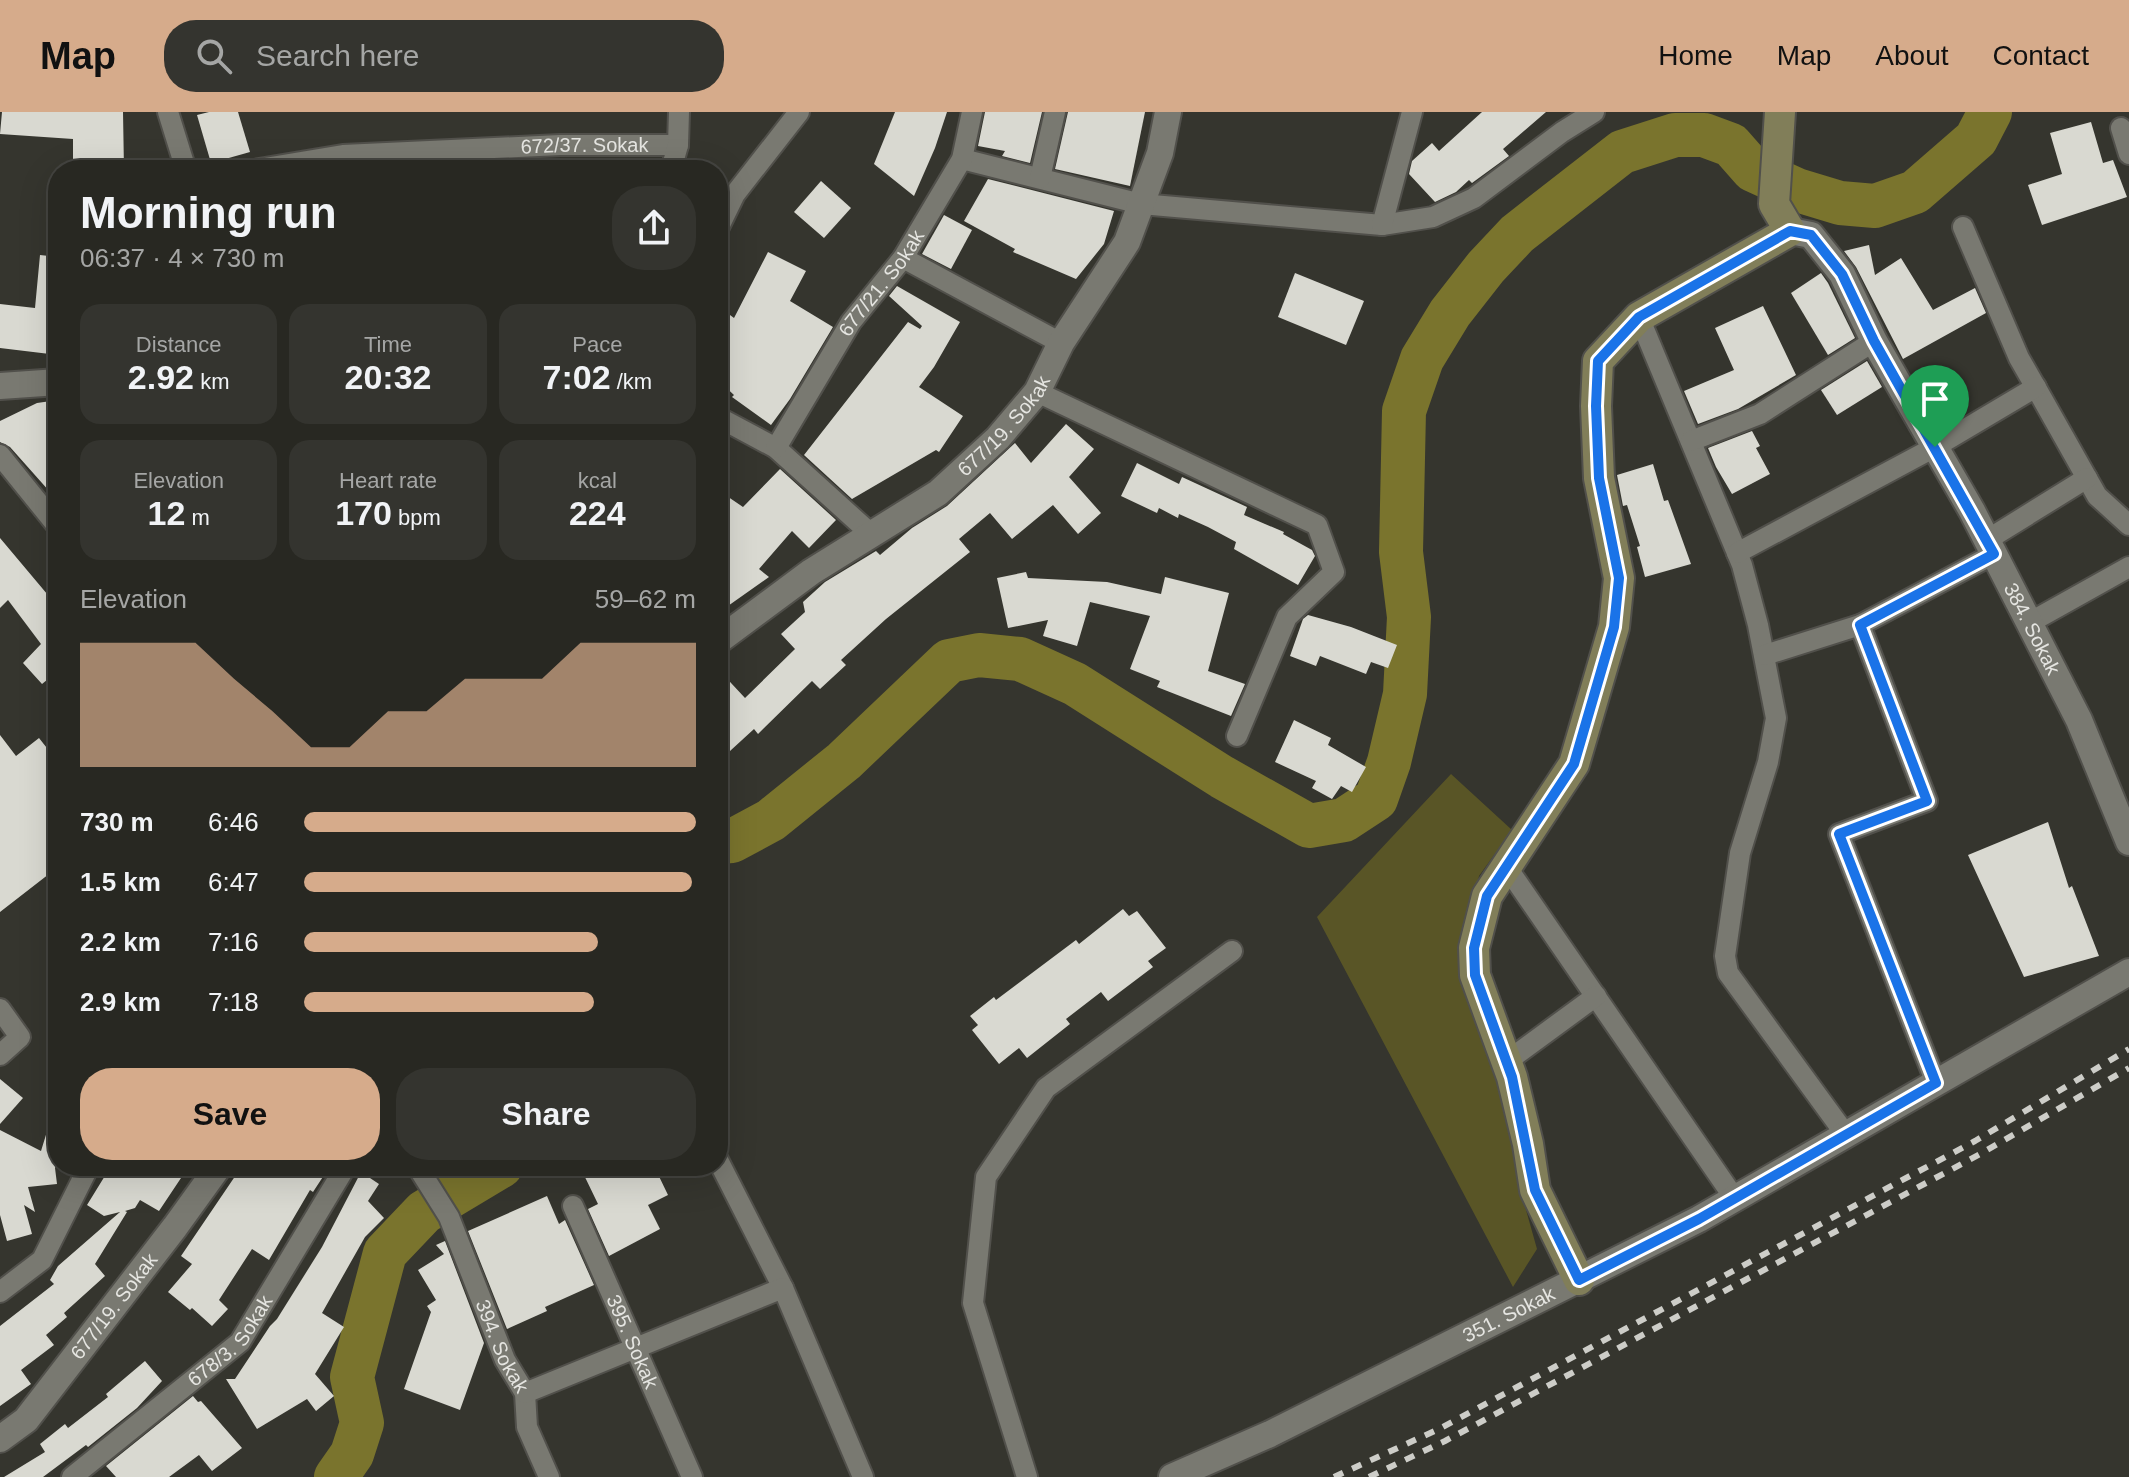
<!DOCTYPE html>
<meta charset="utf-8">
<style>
body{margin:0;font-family:Arial,sans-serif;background:#34342f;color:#f1f3f6;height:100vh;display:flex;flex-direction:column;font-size:30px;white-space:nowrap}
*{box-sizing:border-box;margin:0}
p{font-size:26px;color:#a5a6a5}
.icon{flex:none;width:44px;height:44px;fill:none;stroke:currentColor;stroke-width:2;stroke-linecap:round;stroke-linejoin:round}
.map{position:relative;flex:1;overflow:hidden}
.details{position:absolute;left:48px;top:48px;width:680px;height:1016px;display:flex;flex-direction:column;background:#282822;border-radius:32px;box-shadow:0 8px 32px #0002,0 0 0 2px #444440}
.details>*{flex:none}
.pin{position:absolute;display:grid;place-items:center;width:68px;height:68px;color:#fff;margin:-82px -34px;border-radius:50% 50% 50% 0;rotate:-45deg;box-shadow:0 0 8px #0007}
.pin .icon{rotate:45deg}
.round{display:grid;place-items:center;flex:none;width:84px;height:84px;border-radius:32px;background:#34342f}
.head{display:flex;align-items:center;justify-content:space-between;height:136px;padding:0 32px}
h1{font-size:44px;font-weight:800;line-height:60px}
.stats{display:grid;grid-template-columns:repeat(3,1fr);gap:12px;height:136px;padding:8px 32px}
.stats div{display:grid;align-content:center;border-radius:20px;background:#34342f;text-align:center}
.stats b{font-size:34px;font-weight:800}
.stats small{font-size:22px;font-weight:400}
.stats p{font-size:22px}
.chart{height:224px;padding:16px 32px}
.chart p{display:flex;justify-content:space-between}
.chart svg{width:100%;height:144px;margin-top:8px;fill:#d6ab8b;opacity:.7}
.button{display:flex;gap:16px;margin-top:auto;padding:16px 32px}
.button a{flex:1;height:92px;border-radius:32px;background:#d6ab8b;color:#111;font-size:32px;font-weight:800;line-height:92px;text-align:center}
.button a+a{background:#34342f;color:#f1f3f6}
ul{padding:0 32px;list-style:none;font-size:26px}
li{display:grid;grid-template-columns:128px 96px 1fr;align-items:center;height:60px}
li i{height:20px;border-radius:10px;background:#d6ab8b}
header{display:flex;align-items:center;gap:48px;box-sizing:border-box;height:112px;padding:0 40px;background:#d6ab8b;color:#111}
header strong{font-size:38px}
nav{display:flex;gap:44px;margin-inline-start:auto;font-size:28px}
.search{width:560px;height:72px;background:#34342f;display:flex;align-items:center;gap:20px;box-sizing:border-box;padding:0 28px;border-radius:32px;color:#a5a6a5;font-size:30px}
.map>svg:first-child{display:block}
</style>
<header>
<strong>Map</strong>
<div class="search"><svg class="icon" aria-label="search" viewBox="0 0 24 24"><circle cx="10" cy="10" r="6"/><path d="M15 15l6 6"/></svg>Search here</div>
<nav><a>Home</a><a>Map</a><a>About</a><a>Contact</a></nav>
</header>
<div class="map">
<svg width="2129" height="1365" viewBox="0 0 2129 1365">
<rect width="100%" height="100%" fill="#35352e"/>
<path fill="#595526" d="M1451,662L1512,718L1479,764L1461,867L1503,973L1517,1066L1537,1137L1513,1175L1317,805Z"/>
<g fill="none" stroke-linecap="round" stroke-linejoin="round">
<g stroke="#7a742d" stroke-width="44">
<path d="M718,730L732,729L771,708L844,649L949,549L979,543L1020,547L1075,572L1222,665L1309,714L1344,708L1376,687L1389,650L1405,582L1409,505L1401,440L1404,299L1422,247L1450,201L1486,155L1517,122L1622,40L1675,23H1704L1731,33L1753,58L1797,78L1840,91L1875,94L1915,80L1976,27L1990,0"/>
<path d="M336,1365L352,1342L362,1311L352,1265L385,1141L424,1100L501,1054"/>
</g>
</g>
<g fill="#d9d9d1">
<path d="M2,0H123L124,58H73V27L0,22Z"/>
<path d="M209,0H238L250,40L211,51L197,3Z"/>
<path d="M895,0H947L935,36L914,84L874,52Z"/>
<path d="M985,0H1042L1030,51L1002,44L1005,39L978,34Z"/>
<path d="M1068,0H1145L1130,74L1055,57Z"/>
<path d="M1482,0H1546L1503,37L1509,44L1472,71L1469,68L1456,80L1435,90L1409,62L1412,49L1432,31L1439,39Z"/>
<path d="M2091,10L2103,51L2113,48L2127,85L2042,113L2028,73L2062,62L2050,21Z"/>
<path d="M988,67L1114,99L1104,132L1076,167L1013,140L1015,137L964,109Z"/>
<path d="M821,69L851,96L824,126L794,100Z"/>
<path d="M944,103L972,118L951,157L922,142Z"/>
<path d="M1869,133L1875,163L1901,146L1933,198L1975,176L1986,201L1903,247L1856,155L1844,139Z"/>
<path d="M768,140L806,159L790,189L833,215L790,287L771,313L732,285L734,283L718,268V210L726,200L734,206Z"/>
<path d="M40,143L58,145L53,213L58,214V243L0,236V192L35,196Z"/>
<path d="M1295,161L1364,189L1346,233L1278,205Z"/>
<path d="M1821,161L1828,171L1855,226L1828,243L1791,181Z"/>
<path d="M897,174L960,210L934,255L919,275L963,304L939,340L936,338L852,387L804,343L908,210L920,217L922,214L889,184Z"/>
<path d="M1763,194L1796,263L1738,297L1698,312L1684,279L1734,258L1715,216Z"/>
<path d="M1867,249L1882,275L1837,303L1821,278Z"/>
<path d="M58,288V389L10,335L0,330V309L37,291Z"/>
<path d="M1066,312L1094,337L1069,365L1101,401L1078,422L1053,393L1012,427L990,401L959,427L970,440L886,507L841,548L846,553L820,577L812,569L758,622L754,617L718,650V557L745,586L795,537L781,522L805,500L803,490L825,470L876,439L880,443L912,416L947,394L1015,331L1031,351Z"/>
<path d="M1752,319L1760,334L1756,336L1770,362L1732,382L1716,355L1708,336Z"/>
<path d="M1137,351L1179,372L1182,365L1247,395L1244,403L1284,420L1283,422L1312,438L1315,444L1298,473L1234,437L1236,430L1208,415L1179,402L1178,406L1159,396L1157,401L1121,384Z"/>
<path d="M1653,352L1664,389L1668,388L1691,452L1645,465L1637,435L1640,434L1627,393L1623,394L1617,363Z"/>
<path d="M780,357L836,408L809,436L792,419L759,457L769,465L718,501V378L743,395Z"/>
<path d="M0,426L58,495V559L42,572L23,551L41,532L8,488L0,496Z"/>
<path d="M1026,460L1028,466L1107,470L1161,482L1165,465L1229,481L1208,559L1245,572L1231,604L1157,575L1160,569L1130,557L1150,504L1090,490L1077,534L1043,524L1048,508L1008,516L997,466Z"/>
<path d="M1308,503L1351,515L1397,533L1388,556L1371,550L1366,562L1320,544L1316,554L1290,544L1303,507Z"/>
<path d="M1294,608L1331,626L1328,633L1366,655L1352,680L1341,674L1332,687L1312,676L1316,669L1275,650Z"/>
<path d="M0,623L16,644L39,626L58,650V755L0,800Z"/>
<path d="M2048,710L2069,776L2072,774L2099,844L2024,865L1968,743Z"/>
<path d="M1123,797L1129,804L1137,799L1166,836L1148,849L1153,855L1108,889L1101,880L1066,907L1070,912L1027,946L1019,936L999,952L972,918L978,913L970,904L994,885L996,888L1076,828L1079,832Z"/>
<path d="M0,967L23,986L0,1012Z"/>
<path d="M53,1000H58V1048L55,1056L57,1072L28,1075L35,1100L24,1093L32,1122L7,1129L0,1103V1018L41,1039Z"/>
<path d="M111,1054H189L159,1099L140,1088L135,1096L125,1099L127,1100L95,1152L105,1164L64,1201L67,1205L46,1223L54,1233L21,1258L31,1272L0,1294V1214L54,1172L50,1168L58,1154L120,1100L104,1104L87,1093Z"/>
<path d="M242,1054H330L313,1080L310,1078L269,1148L252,1137L219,1188L228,1197L212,1214L192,1196L190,1198L168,1180L192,1152L181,1144Z"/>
<path d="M598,1054H654L668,1083L648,1093L660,1117L609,1144L588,1097L598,1092L583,1061Z"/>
<path d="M361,1060L379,1072L368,1089L384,1106L365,1125L322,1201L344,1215L315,1262L334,1284L316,1299L307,1287L257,1317L226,1267H235L270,1214L277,1207L322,1135Z"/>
<path d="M547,1084L559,1112L565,1108L594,1173L545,1195L547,1199L507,1217L468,1119Z"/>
<path d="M445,1129L484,1231L460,1298L404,1277L431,1200L427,1194L436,1188L418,1158L444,1142L436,1133Z"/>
<path d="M145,1249L162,1269L137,1296L88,1335L86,1333L43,1365H4L45,1340L40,1332L65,1312L68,1316L108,1285L106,1282Z"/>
<path d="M193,1284L198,1290L201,1289L242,1336L212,1359L199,1343L169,1365H116L106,1354Z"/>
</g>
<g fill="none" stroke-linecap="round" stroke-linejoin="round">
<defs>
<g id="minor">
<path d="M168,0L186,58"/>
<path d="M2121,16L2129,42"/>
<path d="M962,47L1141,92L1382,113L1433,105L1474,86L1562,20L1594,0"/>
<path id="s1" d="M254,58L343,43L560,33H678"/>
<path d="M671,58L678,33L679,0"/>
<path d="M1040,66L1055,0"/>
<path d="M1382,113L1412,0"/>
<path d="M1963,115L2019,246L2039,281L2097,384L2129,413"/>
<path d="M718,117L735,82L799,0"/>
<path d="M903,146L1061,231"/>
<path d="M1639,205L1742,453L1758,513L1776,606L1768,650L1740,741L1725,844L1728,861L1846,1023"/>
<path d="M1037,280L1317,413L1334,460L1287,505L1237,624"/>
<path d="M718,305L776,336L870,421"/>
<path d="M1691,329L1760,302L1874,229"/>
<path id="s2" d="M776,336L851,210L903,146L962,47L972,0"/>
<path d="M0,343L58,415"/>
<path d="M1987,428L2087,366"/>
<path d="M1737,441L1935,335L2036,275"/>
<path d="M2029,511L2129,455"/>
<path d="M1860,513L1927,689L1839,722L1936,971"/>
<path d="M1765,543L1860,513L1994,442"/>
<path d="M1506,754L1735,1087"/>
<path d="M0,897L20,925L0,943"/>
<path d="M1506,950L1596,884"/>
<path d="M718,1048L783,1176"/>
<path id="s3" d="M417,1054L449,1105L505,1248L525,1281L527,1315L549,1365"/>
<path id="s4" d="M573,1094L692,1365"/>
<path d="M0,1180L42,1148L89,1054"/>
<path d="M525,1281L783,1176L863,1365"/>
<path id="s5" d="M72,1365L240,1230L346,1054"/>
<path d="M1027,1365L973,1191L986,1065L1046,976L1232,839"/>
</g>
<g id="tertiary">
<path id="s6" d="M1790,119L1811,123L1842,162L1874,229L1972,399L2079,608L2129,730"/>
<path d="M0,274L58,270"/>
<path id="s7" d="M718,529L811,460L938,381L998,326L1037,280L1061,231L1127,130L1160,41L1168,0"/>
<path id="s8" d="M0,1327L26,1308L175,1115L219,1054"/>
<path id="s9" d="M1172,1365L1270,1322L1699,1107L2129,860"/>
</g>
<path id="secondary" d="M1579,1168L1535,1078L1528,1032L1512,965L1475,863L1474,836L1487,784L1574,652L1614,515L1619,466L1599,366L1596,294L1598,249L1639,205L1790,119L1774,92L1780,0"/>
</defs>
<use href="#minor" stroke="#51504b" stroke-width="24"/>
<use href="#tertiary" stroke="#51504b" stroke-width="30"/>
<use href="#secondary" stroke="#51504b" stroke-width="34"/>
<use href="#minor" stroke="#797971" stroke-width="20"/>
<use href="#tertiary" stroke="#797971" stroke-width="26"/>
<use href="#secondary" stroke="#817e59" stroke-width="30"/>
<g stroke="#cdcdc8" stroke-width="6" stroke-dasharray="10 10" stroke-linecap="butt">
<path d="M1334,1365L1439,1317L1975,1029L2129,937"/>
<path d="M1369,1365L1445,1329L1982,1041L2129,956"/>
</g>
</g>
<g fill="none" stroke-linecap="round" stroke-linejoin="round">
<defs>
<path id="route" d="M1790,119L1811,123L1842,162L1874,229L1994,442L1860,513L1927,689L1839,722L1936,971L1699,1107L1579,1168L1535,1078L1512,965L1475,863L1474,836L1487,784L1574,652L1614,515L1619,466L1599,366L1596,294L1598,249L1639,205Z"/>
</defs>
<use href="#route" stroke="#fff" stroke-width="16"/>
<use href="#route" stroke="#1a73e8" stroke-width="10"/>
</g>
<g text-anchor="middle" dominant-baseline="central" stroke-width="8" stroke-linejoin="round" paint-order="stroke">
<g font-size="20" fill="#e5e5e1" stroke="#35352e">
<text stroke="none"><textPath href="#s1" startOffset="332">672/37. Sokak</textPath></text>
<text stroke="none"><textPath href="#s2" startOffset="196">677/21. Sokak</textPath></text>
<text stroke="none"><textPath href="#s7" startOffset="360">677/19. Sokak</textPath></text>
<text stroke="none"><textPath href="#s6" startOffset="474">384. Sokak</textPath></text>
<text stroke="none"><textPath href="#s8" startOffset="176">677/19. Sokak</textPath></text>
<text stroke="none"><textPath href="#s9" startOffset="374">351. Sokak</textPath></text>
<text stroke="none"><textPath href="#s5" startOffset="210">678/3. Sokak</textPath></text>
<text stroke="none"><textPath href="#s4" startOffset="148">395. Sokak</textPath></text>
<text stroke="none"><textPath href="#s3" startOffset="200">394. Sokak</textPath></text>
</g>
</g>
</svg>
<div class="pin" style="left:1935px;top:335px;background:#1e9e55"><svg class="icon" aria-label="arrive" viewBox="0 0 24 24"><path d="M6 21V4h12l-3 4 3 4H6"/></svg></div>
<section class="details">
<div class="head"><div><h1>Morning run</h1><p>06:37 · 4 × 730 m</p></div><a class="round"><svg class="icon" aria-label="share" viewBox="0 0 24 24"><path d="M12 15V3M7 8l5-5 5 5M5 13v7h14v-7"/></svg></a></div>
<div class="stats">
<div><p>Distance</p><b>2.92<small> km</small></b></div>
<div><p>Time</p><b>20:32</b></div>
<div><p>Pace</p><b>7:02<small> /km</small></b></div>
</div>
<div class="stats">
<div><p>Elevation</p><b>12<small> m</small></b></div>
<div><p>Heart rate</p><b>170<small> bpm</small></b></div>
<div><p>kcal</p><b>224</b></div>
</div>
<div class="chart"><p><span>Elevation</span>59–62 m</p>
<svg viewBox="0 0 160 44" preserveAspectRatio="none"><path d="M0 44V6L10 6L20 6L30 6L40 17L50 27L60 38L70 38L80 27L90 27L100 17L110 17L120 17L130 6L140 6L150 6L160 6V44z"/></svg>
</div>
<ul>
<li><b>730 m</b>6:46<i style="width:100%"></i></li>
<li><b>1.5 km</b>6:47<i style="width:99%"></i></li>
<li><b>2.2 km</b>7:16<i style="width:75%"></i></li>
<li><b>2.9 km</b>7:18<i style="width:74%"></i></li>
</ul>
<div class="button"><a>Save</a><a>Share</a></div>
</section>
</div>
